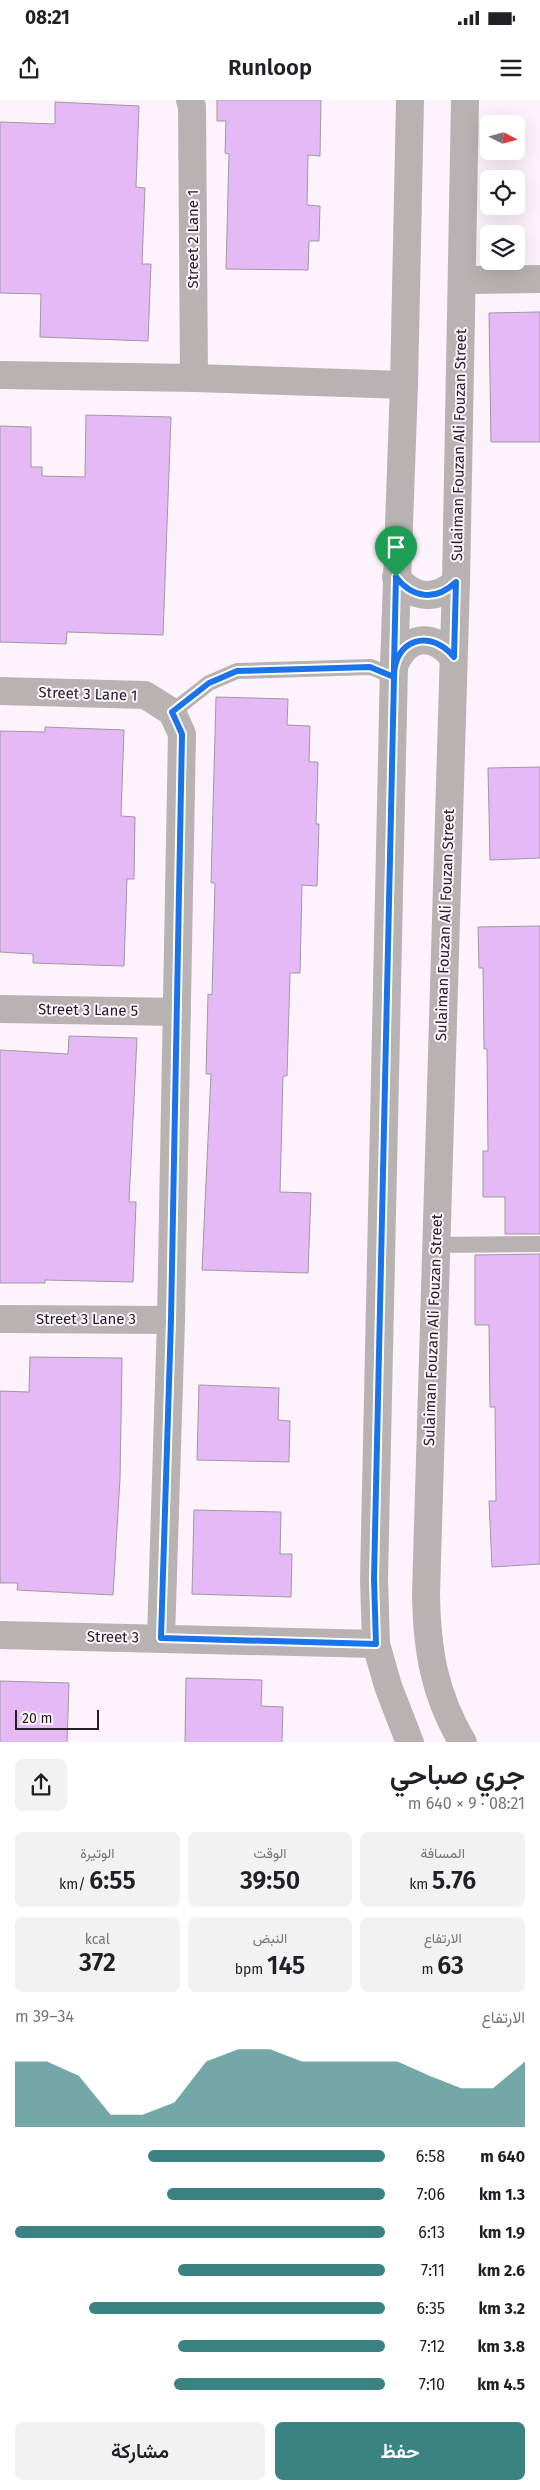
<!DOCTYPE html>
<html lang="ar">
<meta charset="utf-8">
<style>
body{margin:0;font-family:"Fira Sans",Vazirmatn,sans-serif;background:#f2f2f2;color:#202124;direction:rtl;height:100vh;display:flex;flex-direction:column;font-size:19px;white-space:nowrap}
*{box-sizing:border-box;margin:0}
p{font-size:16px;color:#757577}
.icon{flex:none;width:28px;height:28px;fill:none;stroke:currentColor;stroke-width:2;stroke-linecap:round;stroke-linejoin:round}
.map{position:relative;height:1642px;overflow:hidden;direction:ltr}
.sheet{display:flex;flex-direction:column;background:#fff;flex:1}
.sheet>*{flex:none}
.needle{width:32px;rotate:96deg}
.tools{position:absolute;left:480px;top:15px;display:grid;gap:10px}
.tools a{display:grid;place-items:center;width:45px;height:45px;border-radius:8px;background:#fff;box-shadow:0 5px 20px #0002;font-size:25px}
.scale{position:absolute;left:15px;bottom:12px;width:84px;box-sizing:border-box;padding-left:5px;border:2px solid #242024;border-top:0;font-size:14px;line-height:18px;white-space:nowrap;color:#242024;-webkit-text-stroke:4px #fcf3fc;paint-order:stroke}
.pin{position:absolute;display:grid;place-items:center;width:42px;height:42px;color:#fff;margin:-51px -21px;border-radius:50% 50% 50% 0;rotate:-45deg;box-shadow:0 0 5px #0007}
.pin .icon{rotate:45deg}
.round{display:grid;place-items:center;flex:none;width:52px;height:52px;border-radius:8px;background:#f2f2f2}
.head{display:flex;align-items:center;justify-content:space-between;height:85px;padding:0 15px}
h1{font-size:28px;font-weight:600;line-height:38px}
.stats{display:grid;grid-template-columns:repeat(3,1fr);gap:8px;height:85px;padding:5px 15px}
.stats div{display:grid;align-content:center;border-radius:8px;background:#f2f2f2;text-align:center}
.stats b{font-size:25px;font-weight:600}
.stats small{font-size:14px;font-weight:400}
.stats p{font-size:14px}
.chart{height:140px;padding:10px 15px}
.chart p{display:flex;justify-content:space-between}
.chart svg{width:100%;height:90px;margin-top:5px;fill:#3a8382;opacity:.7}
.action{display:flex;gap:10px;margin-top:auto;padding:10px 15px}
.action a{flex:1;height:58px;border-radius:8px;background:#3a8382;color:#fff;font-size:20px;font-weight:600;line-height:58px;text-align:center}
.action a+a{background:#f2f2f2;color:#202124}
ul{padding:0 15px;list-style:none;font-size:16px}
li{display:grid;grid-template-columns:80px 60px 1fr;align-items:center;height:38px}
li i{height:12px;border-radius:6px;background:#3a8382}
.status{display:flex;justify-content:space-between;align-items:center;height:35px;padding:0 25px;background:#fff;direction:ltr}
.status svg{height:14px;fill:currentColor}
header{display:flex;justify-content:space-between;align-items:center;height:65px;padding:0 15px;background:#fff;font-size:22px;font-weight:600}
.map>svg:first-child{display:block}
</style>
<div class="status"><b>08:21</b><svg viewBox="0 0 49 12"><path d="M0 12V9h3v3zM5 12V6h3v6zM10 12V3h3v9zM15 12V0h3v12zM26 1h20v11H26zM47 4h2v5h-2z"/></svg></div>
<header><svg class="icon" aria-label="menu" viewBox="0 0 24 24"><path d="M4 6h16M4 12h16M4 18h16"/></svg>Runloop<svg class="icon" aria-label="share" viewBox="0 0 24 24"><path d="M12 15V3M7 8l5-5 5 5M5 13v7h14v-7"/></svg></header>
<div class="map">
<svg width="540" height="1643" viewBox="0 0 540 1643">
<rect width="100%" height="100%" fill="#fcf3fc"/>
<g fill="#e5b9f6" stroke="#9f99a2">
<path d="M217,0H321L320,56L308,55L307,105L320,106L319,141H309L308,170L226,169L229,54L225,53L226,21H217Z"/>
<path d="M55,2L139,6L136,87L145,88L142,164H151L148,241L40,237L41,194L0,193V22L55,24Z"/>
<path d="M540,212V342H491L489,213Z"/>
<path d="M86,315L171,317L163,535L67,532L66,544L0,542V326L31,327V367H42V376L85,377Z"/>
<path d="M216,597L288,599L287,625L310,626L309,662H318L316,724H319L317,786L302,785L300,873H290L287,976H283L280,1092L311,1093L308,1173L202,1170L211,974H206L208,894L212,895L215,783H211Z"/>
<path d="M45,627L124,630L121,716L135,717L134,779H127L124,866L33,863V854L0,852V631L45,632Z"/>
<path d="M540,667V758L490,760L488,668Z"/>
<path d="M540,826V1134H505V1097H483V1051H488L487,949H484L483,868H479L478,827Z"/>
<path d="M69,936L137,938L129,1102H136L133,1182L45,1180V1183H0V950L68,954Z"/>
<path d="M540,1154V1464L492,1467L489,1401H496L495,1307H490L489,1225H475V1155Z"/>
<path d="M30,1257L122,1258L120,1379L113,1495L17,1490L18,1483H0V1291L29,1292Z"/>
<path d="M199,1285L279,1288L278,1320L290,1321L289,1362L197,1360Z"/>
<path d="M194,1410L281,1412L280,1454H292L291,1497L192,1494Z"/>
<path d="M186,1578L262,1580L261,1606L283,1607L282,1643H185Z"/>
<path d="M0,1581L69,1583L67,1643H0Z"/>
</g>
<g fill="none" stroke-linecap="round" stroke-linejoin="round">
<g stroke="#b8b2b2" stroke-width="16">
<path d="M172,612L209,583L237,571L371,567L394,577"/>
<path d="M435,1145L540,1144"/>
</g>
<g stroke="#b8b2b2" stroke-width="28">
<path d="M190,0L192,7L194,278"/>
<path d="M463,180L540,179"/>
<path d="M0,275L194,278L404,285"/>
<path d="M0,591L145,595L172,612L182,634L171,1220L161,1538"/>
<path d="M0,909L177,912"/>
<path d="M0,1219L171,1220"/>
<path d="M0,1535L376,1544"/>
</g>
<g stroke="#b8b2b2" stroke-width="28">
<path d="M410,0L404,285L394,566L374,1479L376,1544L388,1586L410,1643"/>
<path d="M396,477C413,499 436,501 456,482"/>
<path d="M394,566C406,536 432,531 453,557"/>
<path d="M463,1643C434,1594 427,1550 426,1494L456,482L465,0"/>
</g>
</g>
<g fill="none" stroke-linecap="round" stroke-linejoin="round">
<defs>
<path id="route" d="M396,477L394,566V577L370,567L237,571L209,583L172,612L182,634L171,1220L161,1538L376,1544L374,1479L394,577C394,539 430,528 454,557L456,482C436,501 413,499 396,477"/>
</defs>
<use href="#route" stroke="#fff" stroke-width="10"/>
<use href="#route" stroke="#1a73e8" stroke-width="6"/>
</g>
<g text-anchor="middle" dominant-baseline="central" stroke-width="4" stroke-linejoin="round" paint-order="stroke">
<g font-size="15" fill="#242024" stroke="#fcf3fc">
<text transform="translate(193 139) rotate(-90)">Street 2 Lane 1</text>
<text transform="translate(459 345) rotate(-89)">Sulaiman Fouzan Ali Fouzan Street</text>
<text transform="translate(88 594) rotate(2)">Street 3 Lane 1</text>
<text transform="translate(445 825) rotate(-88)">Sulaiman Fouzan Ali Fouzan Street</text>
<text transform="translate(88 910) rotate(1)">Street 3 Lane 5</text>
<text x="86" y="1219">Street 3 Lane 3</text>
<text transform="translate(433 1230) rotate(-88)">Sulaiman Fouzan Ali Fouzan Street</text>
<text transform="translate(113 1537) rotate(1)">Street 3</text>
</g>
</g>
</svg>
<div class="tools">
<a><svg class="needle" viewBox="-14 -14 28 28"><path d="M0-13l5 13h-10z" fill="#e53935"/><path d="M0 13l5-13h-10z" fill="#757577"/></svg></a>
<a><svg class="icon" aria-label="locate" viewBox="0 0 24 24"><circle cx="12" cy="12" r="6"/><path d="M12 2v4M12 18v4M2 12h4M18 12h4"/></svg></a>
<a><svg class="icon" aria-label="layers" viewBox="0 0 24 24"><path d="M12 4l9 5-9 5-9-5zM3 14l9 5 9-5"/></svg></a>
</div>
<div class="scale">20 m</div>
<div class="pin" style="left:396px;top:477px;background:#1e9e55"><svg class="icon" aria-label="arrive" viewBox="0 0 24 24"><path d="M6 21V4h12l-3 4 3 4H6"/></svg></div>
</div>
<section class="sheet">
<div class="head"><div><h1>جري صباحي</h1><p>08:21 · 9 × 640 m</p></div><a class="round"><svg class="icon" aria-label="share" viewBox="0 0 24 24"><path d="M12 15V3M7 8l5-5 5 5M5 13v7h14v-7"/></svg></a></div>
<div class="stats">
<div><p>المسافة</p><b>5.76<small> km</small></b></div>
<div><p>الوقت</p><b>39:50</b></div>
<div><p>الوتيرة</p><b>6:55<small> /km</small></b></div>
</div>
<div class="stats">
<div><p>الارتفاع</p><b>63<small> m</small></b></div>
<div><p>النبض</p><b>145<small> bpm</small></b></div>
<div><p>kcal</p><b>372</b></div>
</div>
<div class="chart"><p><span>الارتفاع</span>34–39 m</p>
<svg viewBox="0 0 160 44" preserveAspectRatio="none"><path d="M0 44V12L10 12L20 19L30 38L40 38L50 32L60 12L70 6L80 6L90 12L100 12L110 12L120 12L130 19L140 25L150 25L160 12V44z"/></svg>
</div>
<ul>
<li><b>640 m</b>6:58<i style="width:64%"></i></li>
<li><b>1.3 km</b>7:06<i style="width:59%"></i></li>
<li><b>1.9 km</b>6:13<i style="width:100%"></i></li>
<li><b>2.6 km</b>7:11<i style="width:56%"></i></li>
<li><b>3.2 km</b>6:35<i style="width:80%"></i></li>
<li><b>3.8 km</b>7:12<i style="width:56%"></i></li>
<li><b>4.5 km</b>7:10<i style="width:57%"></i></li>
</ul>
<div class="action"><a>حفظ</a><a>مشاركة</a></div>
</section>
